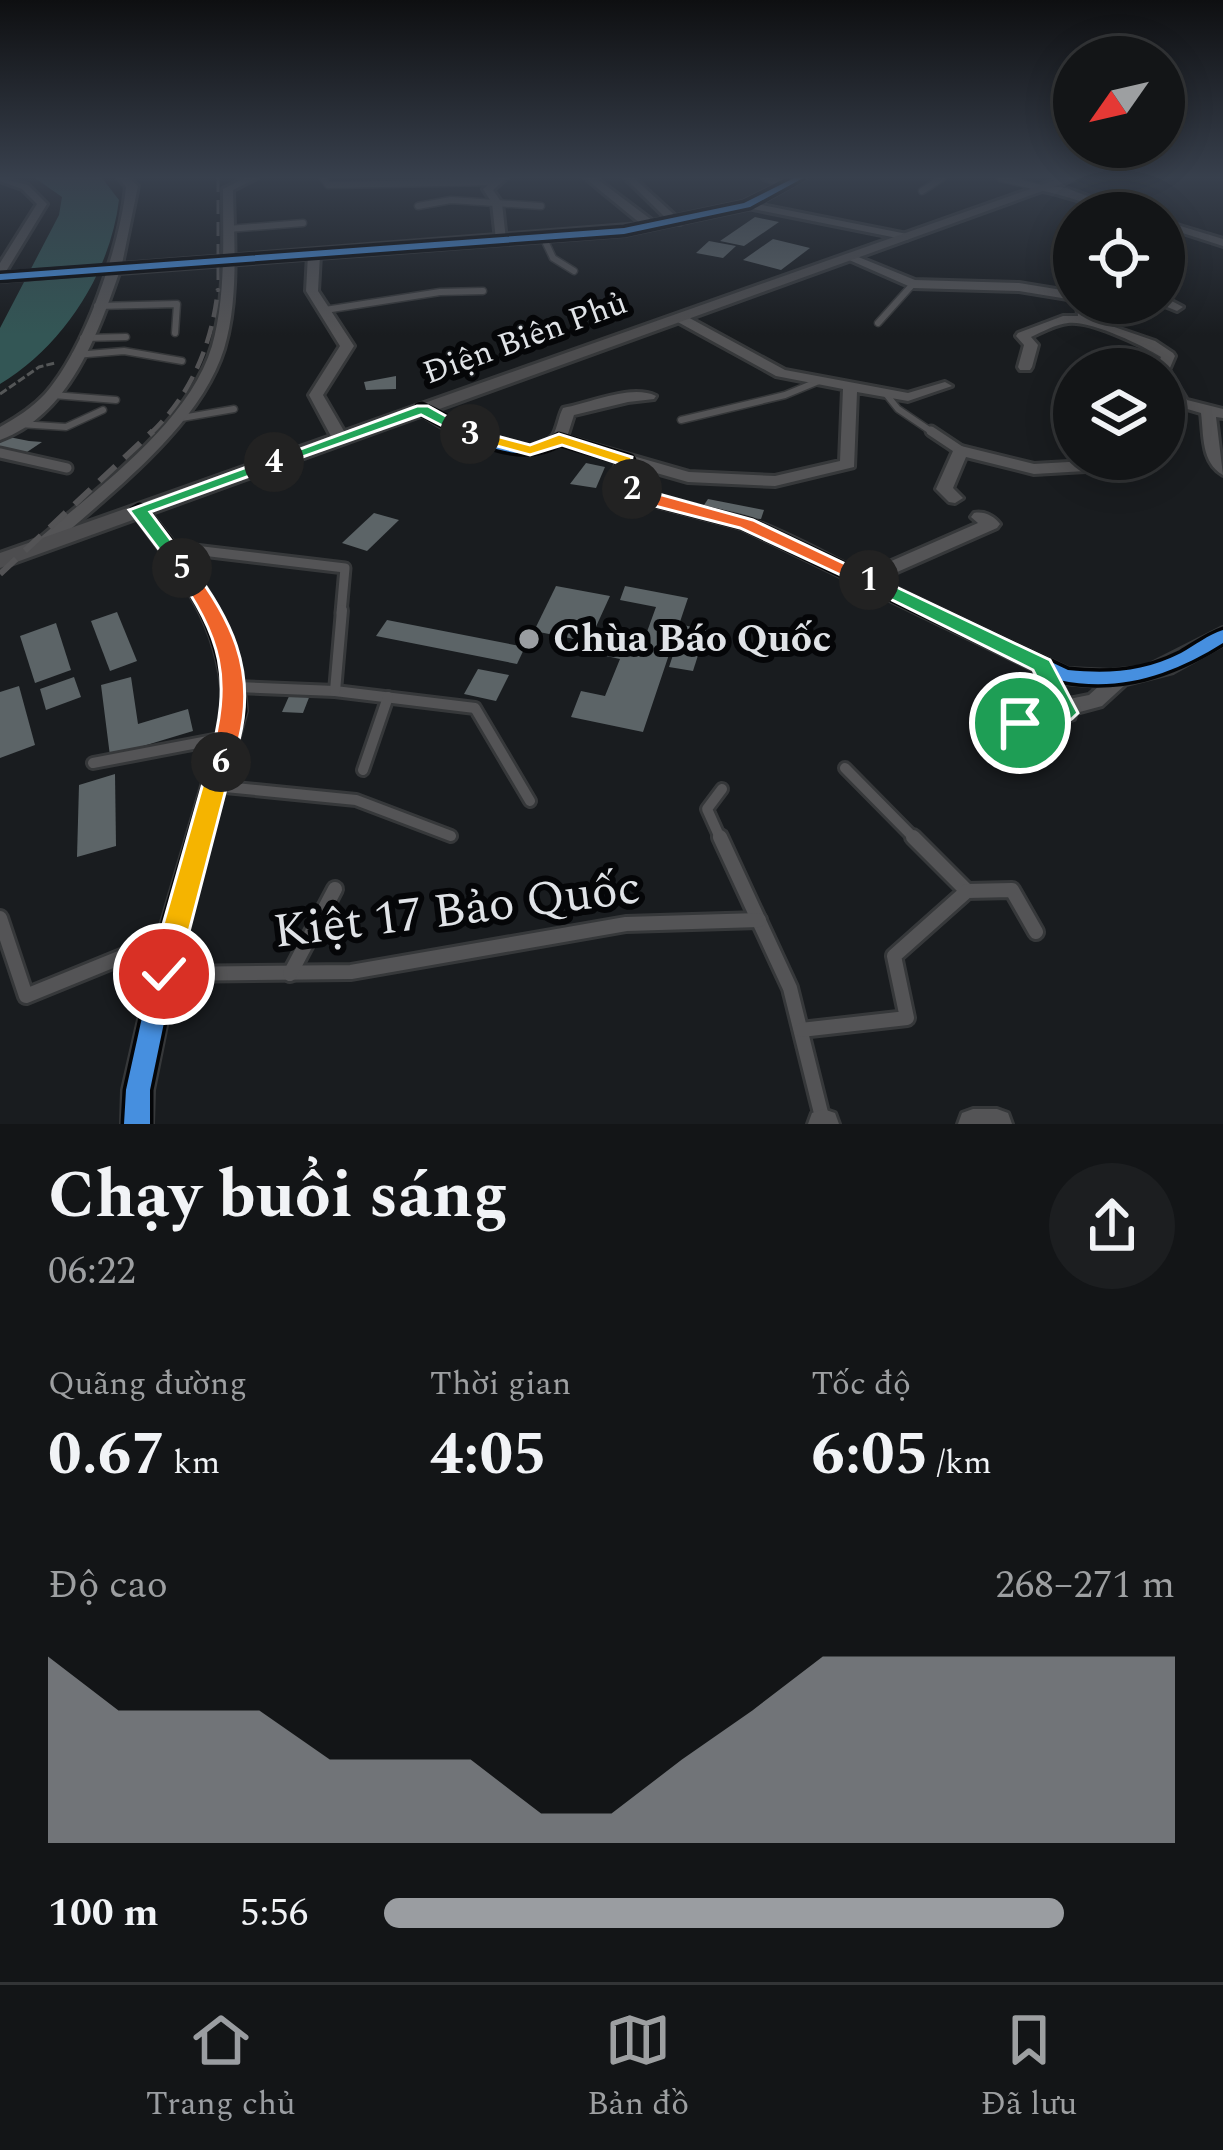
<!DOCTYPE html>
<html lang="vi">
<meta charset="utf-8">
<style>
body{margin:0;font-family:Spectral,serif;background:#1c1e20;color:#f1f3f6;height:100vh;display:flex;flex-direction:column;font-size:45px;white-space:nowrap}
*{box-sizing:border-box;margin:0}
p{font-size:39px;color:#9d9fa1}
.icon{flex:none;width:66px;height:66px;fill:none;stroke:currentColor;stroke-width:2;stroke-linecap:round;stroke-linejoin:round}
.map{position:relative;height:1124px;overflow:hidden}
.details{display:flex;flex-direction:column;background:#131517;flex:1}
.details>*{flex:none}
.needle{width:78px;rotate:236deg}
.fabs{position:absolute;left:1053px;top:36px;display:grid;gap:24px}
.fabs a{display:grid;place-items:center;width:132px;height:132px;border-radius:50%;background:#131517;box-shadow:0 6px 30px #0003,0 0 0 3px #323436;font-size:60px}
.pin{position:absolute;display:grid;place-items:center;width:102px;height:102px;color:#fff;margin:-51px;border:6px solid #fff;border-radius:50%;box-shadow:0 3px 12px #0007}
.km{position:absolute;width:60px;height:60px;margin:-30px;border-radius:50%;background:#222;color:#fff;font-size:33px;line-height:60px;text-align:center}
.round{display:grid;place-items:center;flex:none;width:126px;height:126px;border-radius:63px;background:#1c1e20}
.headline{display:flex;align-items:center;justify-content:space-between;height:204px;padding:0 48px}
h1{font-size:66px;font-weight:700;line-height:90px}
.metrics{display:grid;grid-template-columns:repeat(3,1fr);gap:18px;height:204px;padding:12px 48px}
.metrics div{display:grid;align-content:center}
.metrics b{font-size:60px;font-weight:700}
.metrics small{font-size:33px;font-weight:400}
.metrics p{font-size:33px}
.chart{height:336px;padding:24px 48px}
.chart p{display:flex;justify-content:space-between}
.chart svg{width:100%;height:216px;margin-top:12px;fill:#9a9da1;opacity:.7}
ul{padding:0 48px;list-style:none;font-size:39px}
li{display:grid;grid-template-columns:192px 144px 1fr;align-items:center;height:90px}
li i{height:30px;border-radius:15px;background:#9a9da1}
.tab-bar{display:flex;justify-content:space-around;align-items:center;height:168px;border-top:3px solid #323436;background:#131517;font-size:33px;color:#9d9fa1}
.tab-bar a{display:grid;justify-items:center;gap:6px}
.tab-bar .active{color:#9a9da1}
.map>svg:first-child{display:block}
</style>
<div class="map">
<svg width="1223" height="1124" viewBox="0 0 1223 1124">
<rect width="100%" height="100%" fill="#191c1f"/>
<path fill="#335655" d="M35,178H102L119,200C110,274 63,346 0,384V328L59,215L62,197Z"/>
<g fill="#5c6467">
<path d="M755,217L779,222L744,246L720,241Z"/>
<path d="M773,239L810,248L781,270L743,260Z"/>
<path d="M709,241L736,246L723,258L696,253Z"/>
<path d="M1098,351L1125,355L1127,369H1100Z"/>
<path d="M396,376V389L366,390L364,382Z"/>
<path d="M9,437L29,441L42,442L24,454L0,450V443Z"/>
<path d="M586,463L605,467L596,488L570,484Z"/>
<path d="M708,499L764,510L761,519L732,517L702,508Z"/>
<path d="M374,513L399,520L367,551L342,543Z"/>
<path d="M556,586L610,596L589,642L534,631Z"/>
<path d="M625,586L688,598L643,732L571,717L581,691L605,696L620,659L597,654L606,633L644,640L656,607L620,600Z"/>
<path d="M117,612L137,661L110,671L91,621Z"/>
<path d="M387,620L525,647L517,664L376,636Z"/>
<path d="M56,623L71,670L35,683L20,636Z"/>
<path d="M683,625L706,630L693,671L669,667Z"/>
<path d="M478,669L509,675L496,701L464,694Z"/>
<path d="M74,677L81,697L46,710L40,689Z"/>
<path d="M131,677L138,724L188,709L193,731L110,756L101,685Z"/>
<path d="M19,686L35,745L0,758V692Z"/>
<path d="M290,694L310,695L303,713L282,712Z"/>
<path d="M115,774L116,846L77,857L79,785Z"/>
</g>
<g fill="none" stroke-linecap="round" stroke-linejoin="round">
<defs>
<g id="service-far3">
<path d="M323,178L328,185L497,182"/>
<path d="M765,178L786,185"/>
<path d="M1000,178L1041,188"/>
<path d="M922,191L942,178"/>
<path d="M418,206L451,200L541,206"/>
<path d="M228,229L303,223"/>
<path d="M543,237L553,258L574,271"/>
<path d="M97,306L177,304L175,333"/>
<path d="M325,310L440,292L483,291"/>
<path d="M878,323L913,284"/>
<path d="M83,338L126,337"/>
<path d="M75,355L124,351L182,361"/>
<path d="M886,394L898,409L935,434"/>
<path d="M53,395L116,400"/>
<path d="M176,419L234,409"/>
<path d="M681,420L785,395L819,381"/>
<path d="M19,424L66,427L103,410"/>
</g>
<g id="service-far2">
<path d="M931,431L961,451"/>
<path d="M0,453L67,468"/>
<path d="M169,547L345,568L341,613"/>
</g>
<g id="service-far1">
<path d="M236,687L335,691L475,708L530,801"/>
<path d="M335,691L342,610"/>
<path d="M93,763L224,738"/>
<path d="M845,768L916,840"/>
<path d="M363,770L388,697"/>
<path d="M215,786L356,800L451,836"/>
<path d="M721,840L707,809L722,789"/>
</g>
<g id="service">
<path d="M720,837L790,988L822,1117"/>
<path d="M913,837L967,891L1012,890L1036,932"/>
<path d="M0,918L26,996L166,939"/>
<path d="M169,974L351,972L626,924L759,920"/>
<path d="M290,974L335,889"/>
<path d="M801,1030L907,1018L894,956L967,891"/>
</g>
<g id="minor">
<path d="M0,178L28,185L47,204L5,273L114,266L118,267V271L0,281V263L37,204L22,189L0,181Z"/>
<path d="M245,178H257L233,190C234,241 239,300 224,349C199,429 106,496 46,551H34L31,547L34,543C93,491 189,424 212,346C226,296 223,240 223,189Z"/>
<path d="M497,178H507L493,190L502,203L506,240L501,243L496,240L492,203L483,189Z"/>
<path d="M625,178H634L680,220V224H672Z"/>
<path d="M1041,185L1066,188L1135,213C1105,213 1070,195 1038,190L1036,188Z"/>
<path d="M747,202L907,234L912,237L907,240L743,207L742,205Z"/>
<path d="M1164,221L1223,239V246L1164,227Z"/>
<path d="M1164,232L1182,248L1185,261L1164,273V265L1173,260V251L1164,241Z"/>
<path d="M314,252L320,255L318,291L354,346L323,395L348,438L340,443L332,438L309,395L340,346L306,291L308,255Z"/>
<path d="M851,254L915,280L1019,283L1074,292V300L1019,291L913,288L847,259V255Z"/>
<path d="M1164,297L1183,307L1177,311L1160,304L1164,303Z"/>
<path d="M1077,303H1089L1091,319L1155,341L1173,353L1175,356L1169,370L1187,400L1223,409V418L1216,417L1223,475C1201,462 1204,436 1201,413L1177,406L1164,385V369H1156L1161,357C1142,345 1090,320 1068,323C1056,324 1042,332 1031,337L1038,345L1032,367L1030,370H1020L1018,367L1024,345L1016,336L1018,333L1063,316H1078Z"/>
<path d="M676,315H684L785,370L908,393L945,382L952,386L908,401L857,392L854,467L775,486L688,482L632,466L628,476C658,508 713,507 752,520C791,534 828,556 864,573L978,523L971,517L974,513C984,511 994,516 1000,524L997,528L879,580L1068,669L1111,671L1146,667L1223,628V644L1173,672L1126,684L1102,706L1076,713L1074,719C1039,732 1003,731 977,701L981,696L988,693L1026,712L1054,709L1034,670L741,528L648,504L624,491L612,477L617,462L561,444C520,469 448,436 415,409L422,405L427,406C451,419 531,466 553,435C557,429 559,415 563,408C591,403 631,384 656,396L654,399L628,402L574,415L567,437L689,472L775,476L840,461L843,389L776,376L676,321ZM1061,682L1065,683L1099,686L1089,695L1069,699Z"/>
<path d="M961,446L1034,464L1120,459L1128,464L1120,469L1034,474L966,457L953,488L963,498L955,503L949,502L936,489L953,451Z"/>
<path d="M139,505L145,506C198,575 240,621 246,711L184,936L153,1090L152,1124H122L123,1090L158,936L224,711C221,620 181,580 131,510Z"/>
<path d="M823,1109L835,1113L839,1124H808L812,1113Z"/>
<path d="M973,1109H997L1008,1113L1012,1124H958L962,1113Z"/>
</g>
<path id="tertiary" d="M118,178H129L138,186L122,264L641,224L585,178H596L653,221L743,202L791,178H805L751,208L624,235L119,273C97,336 69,415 0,440V427C16,418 32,408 45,394C85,349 120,246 126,187Z"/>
<path id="secondary" d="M1061,178H1078L0,568V553Z"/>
</defs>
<use href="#service-far3" stroke="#36383a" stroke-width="9"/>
<use href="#service-far2" stroke="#36383a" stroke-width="15"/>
<use href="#service-far1" stroke="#36383a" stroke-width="16"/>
<use href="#service" stroke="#36383a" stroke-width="20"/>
<use href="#minor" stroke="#36383a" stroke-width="6"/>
<use href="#tertiary" stroke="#36383a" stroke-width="6"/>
<use href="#secondary" stroke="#36383a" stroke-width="6"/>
<path stroke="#545657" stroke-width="3" stroke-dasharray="8 3" stroke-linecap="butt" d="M0,394L39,367L55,363"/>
<use href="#service-far3" stroke="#545456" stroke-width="6"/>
<use href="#service-far2" stroke="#545456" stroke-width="9"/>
<use href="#service-far1" stroke="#545456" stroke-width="10"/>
<use href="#service" stroke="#545456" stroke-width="14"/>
<use href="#minor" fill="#545456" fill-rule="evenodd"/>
<use href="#tertiary" fill="#545456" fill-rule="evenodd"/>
<use href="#secondary" fill="#4d4d4f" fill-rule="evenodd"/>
<path stroke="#535355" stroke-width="3" stroke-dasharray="14 8" stroke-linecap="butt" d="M218,178V292"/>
<path stroke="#535355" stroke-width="4.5" stroke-dasharray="18 9" stroke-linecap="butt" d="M150,434C191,395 212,345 218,289"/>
<path stroke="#535355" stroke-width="6" stroke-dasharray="22 12" stroke-linecap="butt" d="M0,574L153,431"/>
<defs>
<g id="cycleway">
<path d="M794,178H803L750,207L624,234L0,280V274L624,228L744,203Z"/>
<path d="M422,405C454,418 506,456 542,444C548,442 553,438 559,435L631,457L633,460L627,476L635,485L659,497L752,521L1068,670C1108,674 1144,672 1181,653C1195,645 1208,635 1223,630V643C1172,675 1119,693 1059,680L742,527L649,503L625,491L613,477L619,462L560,444C515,471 458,433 418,412V406Z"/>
<path d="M139,506L144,507C198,576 238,619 244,711L182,936L150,1090V1124H124L126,1090L160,936L226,711C222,619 184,581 132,510Z"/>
</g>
</defs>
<use href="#cycleway" stroke="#050608" stroke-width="7"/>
<use href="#cycleway" fill="#468fdf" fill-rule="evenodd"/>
</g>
<linearGradient id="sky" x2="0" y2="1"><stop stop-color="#0e0f11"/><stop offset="0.53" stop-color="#38404d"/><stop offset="1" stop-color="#38404d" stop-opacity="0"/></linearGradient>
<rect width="1223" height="335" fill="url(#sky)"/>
<path fill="#22a559" stroke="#fff" stroke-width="3" d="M869,574L1050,660L1078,713C1062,731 1035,735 1011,729V717L1053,709L1033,670L862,585L859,580Z"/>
<path fill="#f0652b" stroke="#fff" stroke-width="3" d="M626,485L753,520L879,580L862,585L740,528L647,504L626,493Z"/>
<path fill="#f5b400" stroke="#fff" stroke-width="3" d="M470,429L530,445L559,434L632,457L629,476L641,489L626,493L614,480L617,463L562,445L530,455L464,437L462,434Z"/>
<path fill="#22a559" stroke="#fff" stroke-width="3" d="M417,406H428L478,434L464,437L421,415L280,465L265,462Z"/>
<path fill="#22a559" stroke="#fff" stroke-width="3" d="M274,457L283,462L280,465L150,512L192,568L189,572H176L129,510Z"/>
<path fill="#f0652b" stroke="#fff" stroke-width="3" d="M182,562L189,563C231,618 257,670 239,740C235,754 235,766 221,771L209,762C233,677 222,639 173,568Z"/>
<path fill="#f5b400" stroke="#fff" stroke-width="3" d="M221,752L233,762L178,974L174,984L164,988L153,984L149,974L209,762Z"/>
<circle fill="#9a9da1" stroke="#050608" stroke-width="4.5" cx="529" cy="639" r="12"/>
<g text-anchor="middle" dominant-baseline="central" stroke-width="12" stroke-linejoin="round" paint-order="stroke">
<g font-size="33" fill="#e0e3e7" stroke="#050608">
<text transform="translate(525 338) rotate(-20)">Điện Biên Phủ</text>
</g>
<g font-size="39" font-weight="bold" fill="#e0e3e7" stroke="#050608" text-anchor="start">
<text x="553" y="639">Chùa Báo Quốc</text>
</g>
<g font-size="48" fill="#e0e3e7" stroke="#050608">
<text transform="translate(457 910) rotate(-7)">Kiệt 17 Bảo Quốc</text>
</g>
</g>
</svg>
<div class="fabs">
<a><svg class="needle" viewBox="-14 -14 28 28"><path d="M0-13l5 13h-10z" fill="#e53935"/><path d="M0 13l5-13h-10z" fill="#9d9fa1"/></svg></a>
<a><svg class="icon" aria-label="locate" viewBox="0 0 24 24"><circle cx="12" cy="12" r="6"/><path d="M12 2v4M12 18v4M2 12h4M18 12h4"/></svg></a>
<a><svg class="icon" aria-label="layers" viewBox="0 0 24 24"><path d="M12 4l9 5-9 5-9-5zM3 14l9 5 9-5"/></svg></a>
</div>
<div class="pin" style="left:1020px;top:723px;background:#1e9e55"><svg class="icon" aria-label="arrive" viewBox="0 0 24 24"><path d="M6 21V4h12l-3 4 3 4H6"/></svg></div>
<div class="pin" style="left:164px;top:974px;background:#d93025"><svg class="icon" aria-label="check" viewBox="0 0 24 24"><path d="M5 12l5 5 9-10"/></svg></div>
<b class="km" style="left:869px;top:580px">1</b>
<b class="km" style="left:632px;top:489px">2</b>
<b class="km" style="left:470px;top:434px">3</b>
<b class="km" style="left:274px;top:462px">4</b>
<b class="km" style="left:182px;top:568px">5</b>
<b class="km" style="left:221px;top:762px">6</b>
</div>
<section class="details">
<div class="headline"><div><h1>Chạy buổi sáng</h1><p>06:22</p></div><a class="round"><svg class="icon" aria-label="share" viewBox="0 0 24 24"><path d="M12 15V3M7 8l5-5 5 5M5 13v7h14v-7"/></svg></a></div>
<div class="metrics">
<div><p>Quãng đường</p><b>0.67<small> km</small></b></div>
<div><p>Thời gian</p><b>4:05</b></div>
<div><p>Tốc độ</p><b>6:05<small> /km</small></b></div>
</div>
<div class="chart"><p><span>Độ cao</span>268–271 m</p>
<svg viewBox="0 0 160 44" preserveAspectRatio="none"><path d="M0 44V6L10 17L20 17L30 17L40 27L50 27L60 27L70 38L80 38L90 27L100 17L110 6L120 6L130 6L140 6L150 6L160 6V44z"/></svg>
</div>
<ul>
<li><b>100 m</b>5:56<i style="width:86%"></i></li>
</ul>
</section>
<nav class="tab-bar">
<a class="active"><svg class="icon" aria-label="home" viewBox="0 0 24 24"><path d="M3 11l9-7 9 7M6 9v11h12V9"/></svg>Trang chủ</a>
<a><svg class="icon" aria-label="map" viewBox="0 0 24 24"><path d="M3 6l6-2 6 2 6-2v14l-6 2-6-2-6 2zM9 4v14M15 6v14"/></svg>Bản đồ</a>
<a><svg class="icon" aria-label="saved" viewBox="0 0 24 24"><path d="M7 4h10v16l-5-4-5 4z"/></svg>Đã lưu</a>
</nav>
